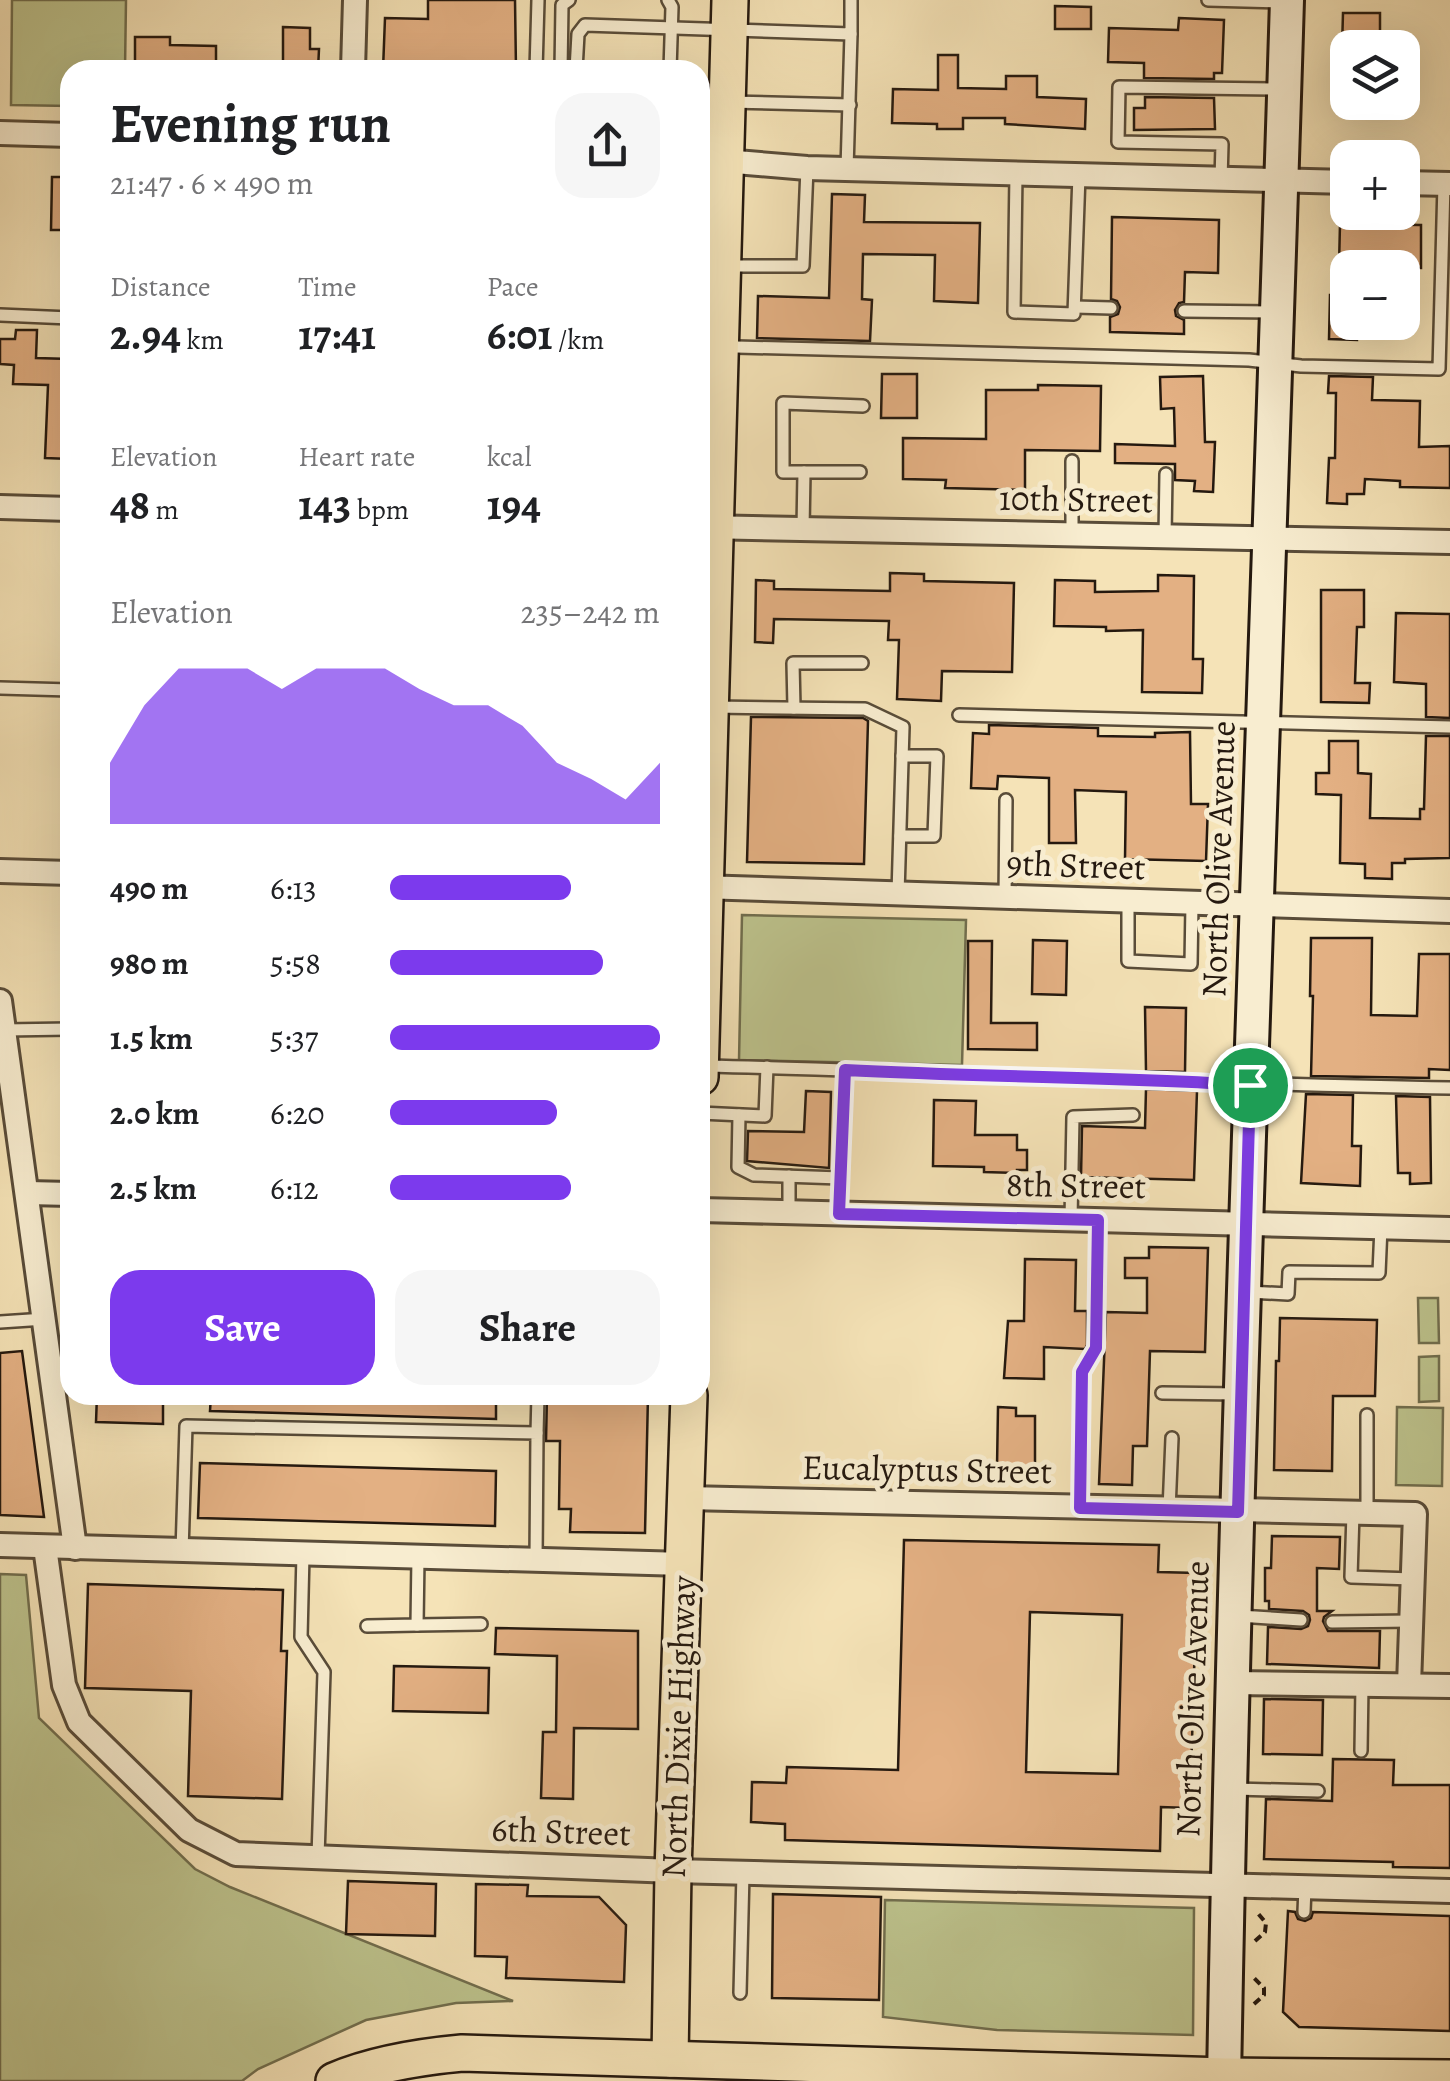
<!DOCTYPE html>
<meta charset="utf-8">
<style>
body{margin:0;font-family:Alegreya,serif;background:#f6f6f6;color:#202124;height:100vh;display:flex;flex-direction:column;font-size:38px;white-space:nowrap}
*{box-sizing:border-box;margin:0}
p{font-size:32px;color:#757577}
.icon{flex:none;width:55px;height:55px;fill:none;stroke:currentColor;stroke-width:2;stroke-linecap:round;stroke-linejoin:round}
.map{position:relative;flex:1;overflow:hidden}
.details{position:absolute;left:60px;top:60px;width:650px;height:1345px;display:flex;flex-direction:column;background:#fff;border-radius:30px;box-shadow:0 10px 40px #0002}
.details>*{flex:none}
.controls{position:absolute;left:1330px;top:30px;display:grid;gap:20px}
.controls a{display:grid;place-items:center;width:90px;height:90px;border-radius:20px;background:#fff;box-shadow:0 10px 40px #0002;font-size:50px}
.pin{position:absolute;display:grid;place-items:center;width:85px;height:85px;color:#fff;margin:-42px;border:5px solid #fff;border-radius:50%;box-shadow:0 2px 10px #0007}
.round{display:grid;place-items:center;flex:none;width:105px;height:105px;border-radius:30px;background:#f6f6f6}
.headline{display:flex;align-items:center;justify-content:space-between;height:170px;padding:0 50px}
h1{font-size:55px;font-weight:600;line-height:75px}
.figures{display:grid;grid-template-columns:repeat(3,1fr);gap:15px;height:170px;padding:10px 50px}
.figures div{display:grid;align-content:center}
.figures b{font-size:42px;font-weight:600}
.figures small{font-size:28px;font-weight:400}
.figures p{font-size:28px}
.chart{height:280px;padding:20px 50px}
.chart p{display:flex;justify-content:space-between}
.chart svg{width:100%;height:180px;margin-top:10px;fill:#7c3aed;opacity:.7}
.button{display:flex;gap:20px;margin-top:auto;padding:20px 50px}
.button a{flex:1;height:115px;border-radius:30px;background:#7c3aed;color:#fff;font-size:40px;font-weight:600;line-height:115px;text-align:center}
.button a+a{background:#f6f6f6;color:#202124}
ul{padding:0 50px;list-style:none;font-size:32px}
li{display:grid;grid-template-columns:160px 120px 1fr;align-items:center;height:75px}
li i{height:25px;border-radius:12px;background:#7c3aed}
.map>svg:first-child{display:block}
</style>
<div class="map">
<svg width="1450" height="2081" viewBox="0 0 1450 2081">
<rect width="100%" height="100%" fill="#f5e3b7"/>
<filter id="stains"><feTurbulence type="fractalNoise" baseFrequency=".002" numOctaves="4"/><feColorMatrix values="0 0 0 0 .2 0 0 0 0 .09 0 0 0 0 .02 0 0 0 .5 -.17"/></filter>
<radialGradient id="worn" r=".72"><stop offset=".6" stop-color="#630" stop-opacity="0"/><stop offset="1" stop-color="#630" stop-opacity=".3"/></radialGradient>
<g fill="#bdc38d" stroke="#716e4e" stroke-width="2.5">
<path d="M12,0H126L125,70H70V106L11,105Z"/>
<path d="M742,915L966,920L962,1065L739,1060Z"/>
<path d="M1418,1298H1438L1439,1343H1419Z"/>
<path d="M1439,1356V1401L1419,1402V1357Z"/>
<path d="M1397,1407L1443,1408L1442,1486L1396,1485Z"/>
<path d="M0,1574L26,1575L39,1718L195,1869L230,1887L513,2001L456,2003L366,2020L258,2069L242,2081H0Z"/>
<path d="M885,1900L1194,1908L1193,2035L997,2030L883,2017Z"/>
</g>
<g fill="#e3b083" stroke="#25190f" stroke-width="2.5" fill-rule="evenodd">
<path d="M428,0H515L516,70H383L385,18L428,19Z"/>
<path d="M1055,6L1091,7V29H1055Z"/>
<path d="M1343,13H1380V48H1342Z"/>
<path d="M1179,18L1224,20L1222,73H1214V79L1144,78V63L1108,62L1109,28L1178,30Z"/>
<path d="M283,27L310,28V49H319L318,70H283Z"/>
<path d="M135,37H170V45L216,46V70H135Z"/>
<path d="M938,55H958V88L1006,89V76H1037V97L1086,99L1085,129L1005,124V118H963V129H937V124L892,123L893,89L938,90Z"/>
<path d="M1145,97L1214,98L1215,129L1134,130V108H1145Z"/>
<path d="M52,177H70V230H51Z"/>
<path d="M832,194L865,195L864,222L980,223L978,303L934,301L935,255L863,254L862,299L872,300L870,341L757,338L758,296L829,298Z"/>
<path d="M1112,217L1219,220L1218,273L1185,272L1184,302L1179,303L1175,310L1176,316L1184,320V334L1110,332V317L1118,314L1120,307L1117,301L1111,299Z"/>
<path d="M1340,224L1421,225V268L1339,266Z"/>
<path d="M1330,295L1348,296V322H1358L1357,340L1329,339Z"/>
<path d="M16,330H37L36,358L70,359V459L45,458L48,385L13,384L14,365L0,364V339H15Z"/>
<path d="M882,374H917V418H881Z"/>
<path d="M1203,376L1205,442H1215L1213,492L1194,491L1195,481L1175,480V464L1115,463V444L1175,446L1174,408L1161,409L1160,377Z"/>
<path d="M1329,376L1373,377L1372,400L1420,401L1419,447L1450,446V488L1400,487V481L1365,479L1364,494H1347V504L1327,503L1329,458H1335L1336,393H1328Z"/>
<path d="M1038,385L1101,386L1100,451L1025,450V490L945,488L946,480L903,479V438L986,439V390H1038Z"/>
<path d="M890,573L924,574V581L1014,583L1012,672L942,671L941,701L897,699L899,640H888L889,621L774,619L773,643L755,642L756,580L774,581V589L890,591Z"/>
<path d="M1158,575L1194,576L1193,659H1203L1202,693L1142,692L1143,630L1106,631V627L1054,626L1055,580L1095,581V592L1158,591Z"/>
<path d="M1321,590H1364V627H1357L1355,683H1370L1369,703L1321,702Z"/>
<path d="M1396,613L1450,614V718L1426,717V684L1394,682Z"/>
<path d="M751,717L863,718L868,721L864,864L747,862Z"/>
<path d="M989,725L1098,728V736L1155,737V733L1190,732L1191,804H1208L1206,861L1125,859L1126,792L1075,790L1076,843H1049V778L998,776L997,789L971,788L973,733L989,734Z"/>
<path d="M1426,736H1450V858L1405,859V863H1392V879L1365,878V864L1340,863L1341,795L1316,794V773H1329V741H1358V773L1371,774L1370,818L1420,819V809H1424Z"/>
<path d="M1311,938H1372L1371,1015L1417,1016L1419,954H1450V1070L1429,1069V1078L1311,1076L1313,996H1310Z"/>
<path d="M1033,940L1067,941L1066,995L1032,994Z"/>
<path d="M968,941H992L991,1023H1037V1050L968,1049Z"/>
<path d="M1145,1007L1186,1008L1185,1072L1146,1071Z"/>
<path d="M1146,1089L1197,1091L1194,1180L1081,1177L1082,1126L1145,1128Z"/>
<path d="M806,1091L831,1092L829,1168L747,1161L748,1131L804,1132Z"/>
<path d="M1306,1094L1353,1095L1352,1146H1361L1360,1186L1301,1183Z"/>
<path d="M1396,1096L1430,1097L1431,1183L1410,1184V1173H1398Z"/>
<path d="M934,1100L976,1101L975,1135H1017V1150H1027V1170H1017V1173L984,1172V1167L933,1166Z"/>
<path d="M1149,1247L1208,1248L1205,1352L1150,1351L1147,1446H1133L1132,1485L1099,1484L1106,1312L1147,1313V1278H1125V1258H1149Z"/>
<path d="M1025,1259L1076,1260L1075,1311H1087V1345L1085,1349L1044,1347V1379L1004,1378L1008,1321H1024Z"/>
<path d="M1280,1318L1377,1320L1375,1396H1333L1332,1471L1274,1470L1276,1361H1279Z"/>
<path d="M22,1351L28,1396L44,1517L0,1515V1353Z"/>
<path d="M97,1395H163V1424L96,1422Z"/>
<path d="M211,1395H496V1419L210,1411Z"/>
<path d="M547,1395H648L645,1533L570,1532L571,1509H559L560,1441H546Z"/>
<path d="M998,1407L1016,1408V1416H1035V1468L997,1467Z"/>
<path d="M200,1463L496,1471L495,1526L198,1518Z"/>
<path d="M1272,1536L1340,1537L1339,1569L1317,1568V1611H1332L1324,1617L1323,1621L1328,1631H1380L1379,1668L1267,1664L1268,1627L1301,1629L1308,1626L1310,1620L1309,1615L1303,1611L1269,1609V1601H1265V1568H1271Z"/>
<path d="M904,1540L1159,1545L1158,1572L1197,1573L1190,1808L1161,1807L1160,1851L785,1840V1824L751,1822L752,1782L786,1783L787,1767L898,1770ZM1030,1612L1122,1615L1118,1774L1026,1772Z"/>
<path d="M88,1584L283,1590L281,1651H287L282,1799L188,1796L191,1691L85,1688Z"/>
<path d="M496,1628L638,1631V1729L574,1728L573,1799L541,1798L543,1732H556L557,1656L495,1654Z"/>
<path d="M394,1666L489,1668L488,1713L393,1711Z"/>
<path d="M1264,1699L1323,1700L1322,1755L1263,1754Z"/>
<path d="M1333,1759L1394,1760L1393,1785H1450V1868L1393,1867V1862L1264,1859L1266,1799L1332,1801Z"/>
<path d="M348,1881L436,1884L435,1936L346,1934Z"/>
<path d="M476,1884L528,1885L527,1896L599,1897L626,1925L624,1982L506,1978L507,1957L475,1956Z"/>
<path d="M773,1894L881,1897L879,2000L772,1998Z"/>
<path d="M1288,1911L1295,1912L1298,1919L1305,1921L1311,1918L1313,1912L1450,1916V2031L1299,2027L1283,2012Z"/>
</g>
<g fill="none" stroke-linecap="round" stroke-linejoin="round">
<defs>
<g id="lane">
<path d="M668,0L672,7L670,70"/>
<path d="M1208,0L1283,2"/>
<path d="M536,70L538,0"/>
<path d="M561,70L562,5L569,0"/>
<path d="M576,70L578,34L585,25L851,34V0"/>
<path d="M729,102L850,105"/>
<path d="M847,169L851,34"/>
<path d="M1016,174L1014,312L1074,314L1079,175"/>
<path d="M1221,180L1222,144L1118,142L1119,87L1280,89"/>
<path d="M725,266H803L807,168"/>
<path d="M1075,307L1111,308"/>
<path d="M1184,311L1272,312"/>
<path d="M0,315L70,318"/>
<path d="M700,346L1249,360L1301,366L1439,369L1444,184"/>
<path d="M804,472H860"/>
<path d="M803,529L804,472H783V403L863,406"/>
<path d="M1072,534V461"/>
<path d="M1165,536L1166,474"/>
<path d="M0,688L70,690"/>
<path d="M713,707L865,709L903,727L898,894"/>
<path d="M794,708L793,663H862"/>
<path d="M959,715L1450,727"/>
<path d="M900,836H934L937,756H902"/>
<path d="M1005,898L1006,800"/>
<path d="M1128,902V961L1191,964L1192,904"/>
<path d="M4,1030L70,1029"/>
<path d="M705,1066C953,1072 1201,1084 1450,1088"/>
<path d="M700,1113L765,1116L767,1067"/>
<path d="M739,1115L738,1167L754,1175L840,1178"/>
<path d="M789,1176V1212"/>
<path d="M839,1214L845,1070"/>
<path d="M1071,1219L1073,1117L1133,1115"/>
<path d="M1248,1292L1288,1294L1289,1272L1379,1273L1381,1227"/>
<path d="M0,1322L45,1319"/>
<path d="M1162,1393L1238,1394"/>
<path d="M1367,1415V1513"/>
<path d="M537,1433L538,1395"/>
<path d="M1080,1507L1082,1373L1096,1348L1098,1220"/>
<path d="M1169,1510L1172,1438"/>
<path d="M1353,1513L1351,1577L1413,1579"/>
<path d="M182,1551L186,1426L537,1433L536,1560"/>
<path d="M303,1554L301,1637L324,1672L318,1857"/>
<path d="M1239,1616L1301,1620"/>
<path d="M1332,1622L1411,1621"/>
<path d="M417,1625L481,1624"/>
<path d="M367,1626L417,1625L418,1557"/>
<path d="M1361,1751L1362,1685"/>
<path d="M1234,1789L1318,1791"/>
<path d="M1304,1912L1305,1887"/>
<path d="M740,1993L743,1873"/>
</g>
<g id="street">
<path d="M353,70L355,0"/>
<path d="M0,133L70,135"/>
<path d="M700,159L807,168L1348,182"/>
<path d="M1402,183L1450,184"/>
<path d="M0,507L70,509"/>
<path d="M704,527L1450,542"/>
<path d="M0,871L70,873"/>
<path d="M700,887L1450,911"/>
<path d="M0,1001L75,1548"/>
<path d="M28,1193L70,1194"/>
<path d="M700,1210L1450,1229"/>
<path d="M686,1498L1415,1514L1409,1685"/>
<path d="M0,1545L684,1564"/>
<path d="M45,1547L64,1685L79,1722L189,1830L236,1854L673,1871L1450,1891"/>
<path d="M1232,1683L1450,1686"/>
</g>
<path id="secondary" d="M1224,2081C1236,1387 1266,694 1287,0"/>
<g id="primary">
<path d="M700,1077L730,0"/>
<path d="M670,2059L673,1871L689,1395"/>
<path d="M334,2081C374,2064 418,2057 462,2053L1225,2076L1450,2078"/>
</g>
</defs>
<use href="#lane" stroke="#594c39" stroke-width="16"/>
<use href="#street" stroke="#594c39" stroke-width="28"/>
<use href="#secondary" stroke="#25190f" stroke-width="38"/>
<use href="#primary" stroke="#25190f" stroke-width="40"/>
<g stroke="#25190f" stroke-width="4" stroke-dasharray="8 5" stroke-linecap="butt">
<path d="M1255,1941L1265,1932L1266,1923L1256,1911"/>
<path d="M1254,2004L1264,1995V1988L1254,1978"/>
</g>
<use href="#lane" stroke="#f8edd0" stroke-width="11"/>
<use href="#street" stroke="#f8edd0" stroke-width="22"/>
<use href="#secondary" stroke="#f8edd0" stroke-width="32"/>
<use href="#primary" stroke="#f5e3b7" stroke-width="35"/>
</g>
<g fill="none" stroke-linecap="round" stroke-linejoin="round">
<defs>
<path id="route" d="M845,1070C980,1077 1115,1077 1250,1085L1238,1512L1080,1508L1082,1372L1096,1348L1098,1220L839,1214Z"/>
</defs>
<use href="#route" stroke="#fff" stroke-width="20"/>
<use href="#route" stroke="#7c3aed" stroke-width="12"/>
</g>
<g text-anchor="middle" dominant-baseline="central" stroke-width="10" stroke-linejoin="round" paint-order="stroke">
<g font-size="35" fill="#25190f" stroke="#f8edd0">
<text transform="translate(1076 499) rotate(1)">10th Street</text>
<text transform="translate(1218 859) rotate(-88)">North Olive Avenue</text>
<text transform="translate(1076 865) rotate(2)">9th Street</text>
<text transform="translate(1076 1185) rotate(1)">8th Street</text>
<text transform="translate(927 1469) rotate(1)">Eucalyptus Street</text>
<text transform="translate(1192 1699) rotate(-88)">North Olive Avenue</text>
<text transform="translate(678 1727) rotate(-88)">North Dixie Highway</text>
<text transform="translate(561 1831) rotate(2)">6th Street</text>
</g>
</g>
<rect width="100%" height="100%" filter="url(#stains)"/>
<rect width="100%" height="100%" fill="url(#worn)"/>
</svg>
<div class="controls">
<a><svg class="icon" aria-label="layers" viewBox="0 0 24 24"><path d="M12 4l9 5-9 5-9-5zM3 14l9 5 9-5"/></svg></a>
<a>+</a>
<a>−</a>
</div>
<div class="pin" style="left:1250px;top:1085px;background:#1e9e55"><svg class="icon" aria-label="arrive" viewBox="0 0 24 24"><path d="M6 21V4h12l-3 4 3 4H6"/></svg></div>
<section class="details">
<div class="headline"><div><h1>Evening run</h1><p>21:47 · 6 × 490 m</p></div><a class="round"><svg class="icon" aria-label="share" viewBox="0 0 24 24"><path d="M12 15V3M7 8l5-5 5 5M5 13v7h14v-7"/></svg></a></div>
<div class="figures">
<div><p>Distance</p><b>2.94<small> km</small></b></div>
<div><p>Time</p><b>17:41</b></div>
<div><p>Pace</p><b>6:01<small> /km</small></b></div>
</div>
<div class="figures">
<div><p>Elevation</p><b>48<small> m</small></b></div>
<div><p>Heart rate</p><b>143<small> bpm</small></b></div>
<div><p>kcal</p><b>194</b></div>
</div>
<div class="chart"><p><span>Elevation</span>235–242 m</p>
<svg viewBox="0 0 160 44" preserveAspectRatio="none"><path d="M0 44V29L10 15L20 6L30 6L40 6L50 11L60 6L70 6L80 6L90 11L100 15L110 15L120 20L130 29L140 33L150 38L160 29V44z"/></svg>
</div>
<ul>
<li><b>490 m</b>6:13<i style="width:67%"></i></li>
<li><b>980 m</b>5:58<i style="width:79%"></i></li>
<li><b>1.5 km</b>5:37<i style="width:100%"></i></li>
<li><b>2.0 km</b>6:20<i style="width:62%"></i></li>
<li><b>2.5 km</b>6:12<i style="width:67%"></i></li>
</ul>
<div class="button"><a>Save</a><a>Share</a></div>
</section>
</div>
